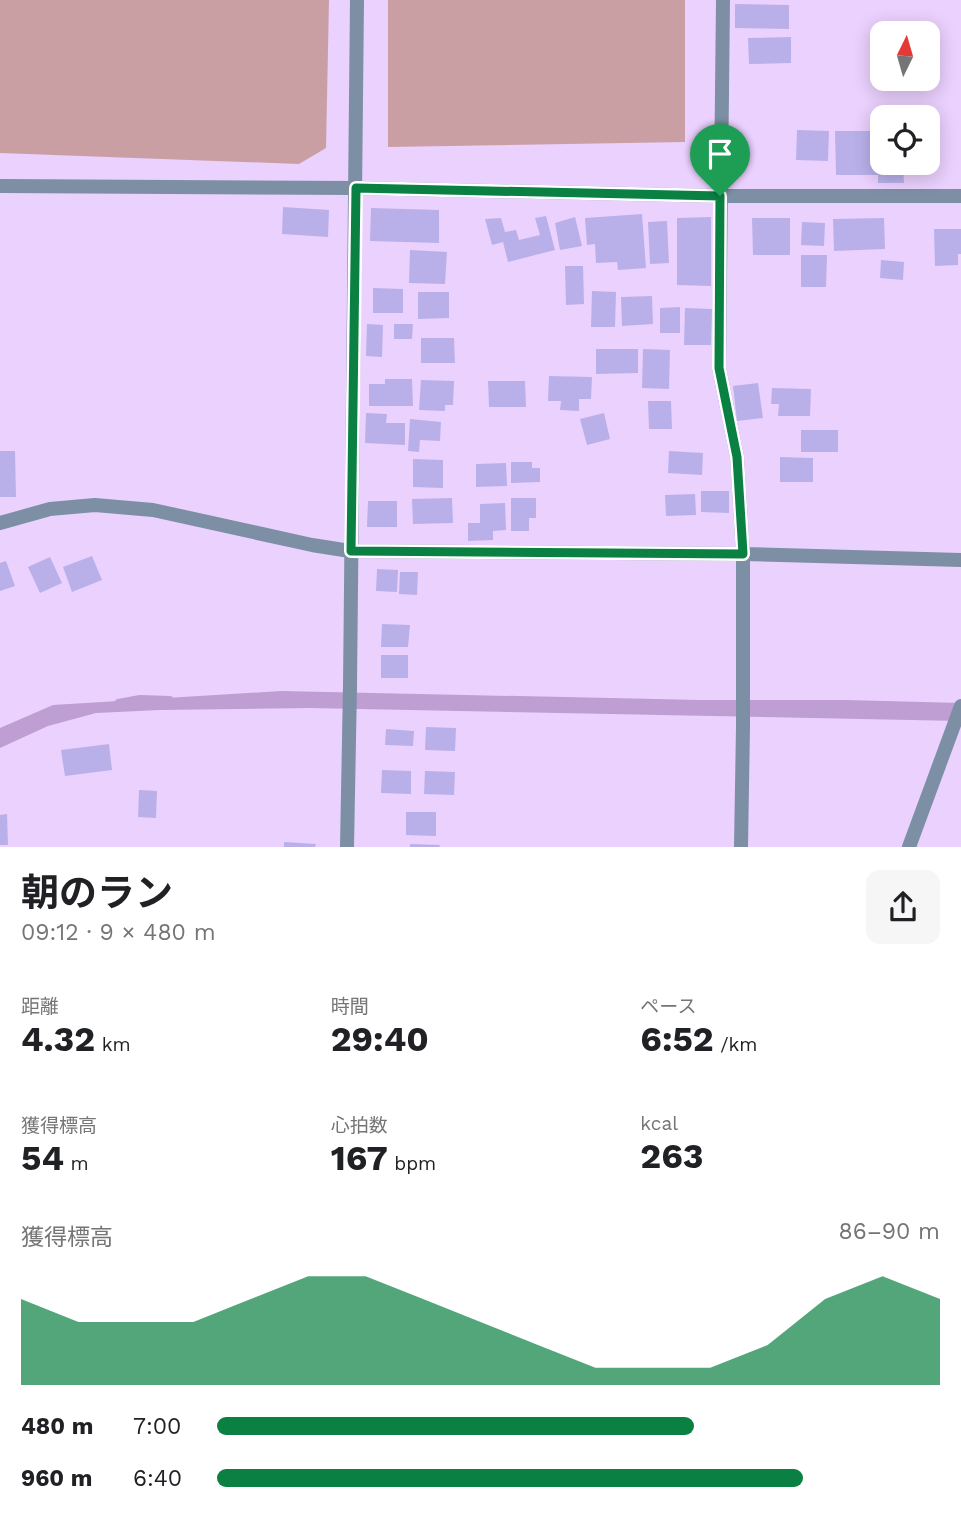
<!DOCTYPE html>
<html lang="ja">
<meta charset="utf-8">
<style>
body{margin:0;font-family:"Work Sans","Noto Sans JP",sans-serif;background:#f6f6f6;color:#202124;height:100vh;display:flex;flex-direction:column;font-size:26px;white-space:nowrap}
*{box-sizing:border-box;margin:0}
p{font-size:23px;color:#757577}
.icon{flex:none;width:38px;height:38px;fill:none;stroke:currentColor;stroke-width:2;stroke-linecap:round;stroke-linejoin:round}
.map{position:relative;height:847px;overflow:hidden}
.panel{display:flex;flex-direction:column;background:#fff;flex:1}
.panel>*{flex:none}
.needle{width:46px;rotate:5deg}
.controls{position:absolute;left:870px;top:21px;display:grid;gap:14px}
.controls a{display:grid;place-items:center;width:70px;height:70px;border-radius:14px;background:#fff;box-shadow:0 4px 18px #0003;font-size:35px}
.pin{position:absolute;display:grid;place-items:center;width:60px;height:60px;color:#fff;margin:-72px -30px;border-radius:50% 50% 50% 0;rotate:-45deg;box-shadow:0 0 7px #0007}
.pin .icon{rotate:45deg}
.round{display:grid;place-items:center;flex:none;width:74px;height:74px;border-radius:14px;background:#f6f6f6}
.headline{display:flex;align-items:center;justify-content:space-between;height:119px;padding:0 21px}
h1{font-size:38px;font-weight:700;line-height:52px}
.stats{display:grid;grid-template-columns:repeat(3,1fr);gap:10px;height:119px;padding:7px 21px}
.stats div{display:grid;align-content:center}
.stats b{font-size:35px;font-weight:700}
.stats small{font-size:19px;font-weight:400}
.stats p{font-size:19px}
.chart{height:196px;padding:14px 21px}
.chart p{display:flex;justify-content:space-between}
.chart svg{width:100%;height:126px;margin-top:7px;fill:#0b8043;opacity:.7}
ul{padding:0 21px;list-style:none;font-size:23px}
li{display:grid;grid-template-columns:112px 84px 1fr;align-items:center;height:52px}
li i{height:18px;border-radius:9px;background:#0b8043}
.map>svg:first-child{display:block}
</style>
<div class="map">
<svg width="961" height="847" viewBox="0 0 961 847">
<rect width="100%" height="100%" fill="#ebd1fe"/>
<g fill="#ca9fa4">
<path d="M0,0H329L326,148L299,164L0,153Z"/>
<path d="M388,0H685V142L388,147Z"/>
</g>
<path fill="#be9ed3" d="M281,691L701,700H845L961,703V721L310,708L159,710L96,713L48,726L0,748V728L53,705Z"/>
<g fill="none" stroke-linecap="round" stroke-linejoin="round">
<path stroke="#be9ed3" stroke-width="6" d="M118,702L140,698L170,699"/>
</g>
<g fill="#b9b0ea">
<path d="M735,4L789,5V29L735,28Z"/>
<path d="M791,37V63L749,64L748,38Z"/>
<path d="M797,130L829,131L828,161L796,160Z"/>
<path d="M835,131H882V163H903L904,183H878V175H836Z"/>
<path d="M283,207L329,210L328,237L282,234Z"/>
<path d="M371,208L439,210V243L370,241Z"/>
<path d="M642,214L646,268L618,270L617,262L596,263L595,244L587,245L585,218Z"/>
<path d="M546,216L555,250L508,262L503,242L492,245L485,219L501,218L505,232L516,230L519,240L540,235L535,218Z"/>
<path d="M575,217L582,246L560,250L555,223Z"/>
<path d="M711,217V286L677,285V218Z"/>
<path d="M752,218H790V255H753Z"/>
<path d="M884,218L885,249L834,251L833,219Z"/>
<path d="M667,221L669,263L650,264L648,222Z"/>
<path d="M802,222L825,223L824,246L801,245Z"/>
<path d="M934,229H961V254H958V265L935,266Z"/>
<path d="M410,250L447,252L445,284L409,283Z"/>
<path d="M801,255H827L826,287H801Z"/>
<path d="M881,260L904,262L903,280L880,278Z"/>
<path d="M565,266H583L584,304L566,305Z"/>
<path d="M373,288L403,289V313H373Z"/>
<path d="M592,291L616,292L615,327H591Z"/>
<path d="M418,292H449V318L418,319Z"/>
<path d="M652,296L653,324L622,326L621,297Z"/>
<path d="M680,307V333H660V308Z"/>
<path d="M685,308L712,309L711,345H684Z"/>
<path d="M367,324L383,325L382,357L366,356Z"/>
<path d="M394,324H413L412,339H394Z"/>
<path d="M421,338H454L455,363H421Z"/>
<path d="M596,349H638V373L596,374Z"/>
<path d="M643,349L670,350L669,389L642,388Z"/>
<path d="M549,376L592,377L591,399H579V411L560,410L561,401H548Z"/>
<path d="M385,379H412L413,406H369V384H385Z"/>
<path d="M421,380L454,381L453,405H445V411L419,410Z"/>
<path d="M488,381H525L526,407H489Z"/>
<path d="M758,383L763,418L737,421L733,386Z"/>
<path d="M772,388L811,389L810,416H778L779,404H771Z"/>
<path d="M648,401H671L672,429H649Z"/>
<path d="M366,413L387,414L386,423H405V445L365,443Z"/>
<path d="M604,413L610,439L587,445L580,419Z"/>
<path d="M410,419L441,422L440,441L420,440L419,452L408,451Z"/>
<rect x="801" y="430" width="37" height="22"/>
<path d="M0,451H15L16,497H0Z"/>
<path d="M669,451L703,453L702,475L668,473Z"/>
<path d="M780,457L813,458V482H780Z"/>
<path d="M413,459L443,460V488L413,487Z"/>
<path d="M511,462H532V468H540V482L511,483Z"/>
<path d="M506,463L507,486L476,487V464Z"/>
<path d="M701,491H729V513L701,512Z"/>
<path d="M695,494L696,515L666,516L665,495Z"/>
<path d="M452,498L453,523L413,524L412,499Z"/>
<path d="M511,498H536V518H529V531H511Z"/>
<path d="M368,501H397V527H367Z"/>
<path d="M505,503L506,530L493,531V540L468,541V523H480V504Z"/>
<path d="M92,556L102,580L72,592L63,567Z"/>
<path d="M50,557L62,583L40,593L28,567Z"/>
<path d="M6,561L15,586L0,591V563Z"/>
<path d="M377,569L398,570L397,592L376,591Z"/>
<path d="M400,572H418L417,595L399,594Z"/>
<path d="M382,624L410,625L408,647H381Z"/>
<rect x="381" y="655" width="27" height="23"/>
<path d="M426,727L456,728L455,751L425,750Z"/>
<path d="M386,729L414,731L413,746L385,745Z"/>
<path d="M109,744L112,770L65,776L61,750Z"/>
<path d="M382,770L411,771V794L381,793Z"/>
<path d="M425,771L455,772L454,795L424,794Z"/>
<path d="M139,790L157,791L156,818L138,817Z"/>
<path d="M406,812H436V836L406,835Z"/>
<path d="M7,814L8,845H0V815Z"/>
<path d="M284,842L316,844L315,847H284Z"/>
<path d="M410,844L440,845L439,847H410Z"/>
</g>
<g fill="none" stroke-linecap="round" stroke-linejoin="round">
<g stroke="#7d8fa4" stroke-width="14">
<path d="M723,0L719,368L737,457L743,554V727L741,847"/>
<path d="M0,186L356,188L720,196H961"/>
<path d="M0,523L50,509L95,505L153,510L312,545L350,551L743,554L961,560"/>
<path d="M350,686L357,0"/>
</g>
<g stroke="#7d8fa4" stroke-width="14">
<path d="M347,847L350,686"/>
<path d="M909,847L961,706"/>
</g>
</g>
<g fill="none" stroke-linecap="round" stroke-linejoin="round">
<defs>
<path id="route" d="M356,188L720,196L719,368L737,457L743,554L351,551Z"/>
</defs>
<use href="#route" stroke="#fff" stroke-width="14"/>
<use href="#route" stroke="#0b8043" stroke-width="9"/>
</g>
</svg>
<div class="controls">
<a><svg class="needle" viewBox="-14 -14 28 28"><path d="M0-13l5 13h-10z" fill="#e53935"/><path d="M0 13l5-13h-10z" fill="#757577"/></svg></a>
<a><svg class="icon" aria-label="locate" viewBox="0 0 24 24"><circle cx="12" cy="12" r="6"/><path d="M12 2v4M12 18v4M2 12h4M18 12h4"/></svg></a>
</div>
<div class="pin" style="left:720px;top:196px;background:#1e9e55"><svg class="icon" aria-label="arrive" viewBox="0 0 24 24"><path d="M6 21V4h12l-3 4 3 4H6"/></svg></div>
</div>
<section class="panel">
<div class="headline"><div><h1>朝のラン</h1><p>09:12 · 9 × 480 m</p></div><a class="round"><svg class="icon" aria-label="share" viewBox="0 0 24 24"><path d="M12 15V3M7 8l5-5 5 5M5 13v7h14v-7"/></svg></a></div>
<div class="stats">
<div><p>距離</p><b>4.32<small> km</small></b></div>
<div><p>時間</p><b>29:40</b></div>
<div><p>ペース</p><b>6:52<small> /km</small></b></div>
</div>
<div class="stats">
<div><p>獲得標高</p><b>54<small> m</small></b></div>
<div><p>心拍数</p><b>167<small> bpm</small></b></div>
<div><p>kcal</p><b>263</b></div>
</div>
<div class="chart"><p><span>獲得標高</span>86–90 m</p>
<svg viewBox="0 0 160 44" preserveAspectRatio="none"><path d="M0 44V14L10 22L20 22L30 22L40 14L50 6L60 6L70 14L80 22L90 30L100 38L110 38L120 38L130 30L140 14L150 6L160 14V44z"/></svg>
</div>
<ul>
<li><b>480 m</b>7:00<i style="width:66%"></i></li>
<li><b>960 m</b>6:40<i style="width:81%"></i></li>
</ul>
</section>
